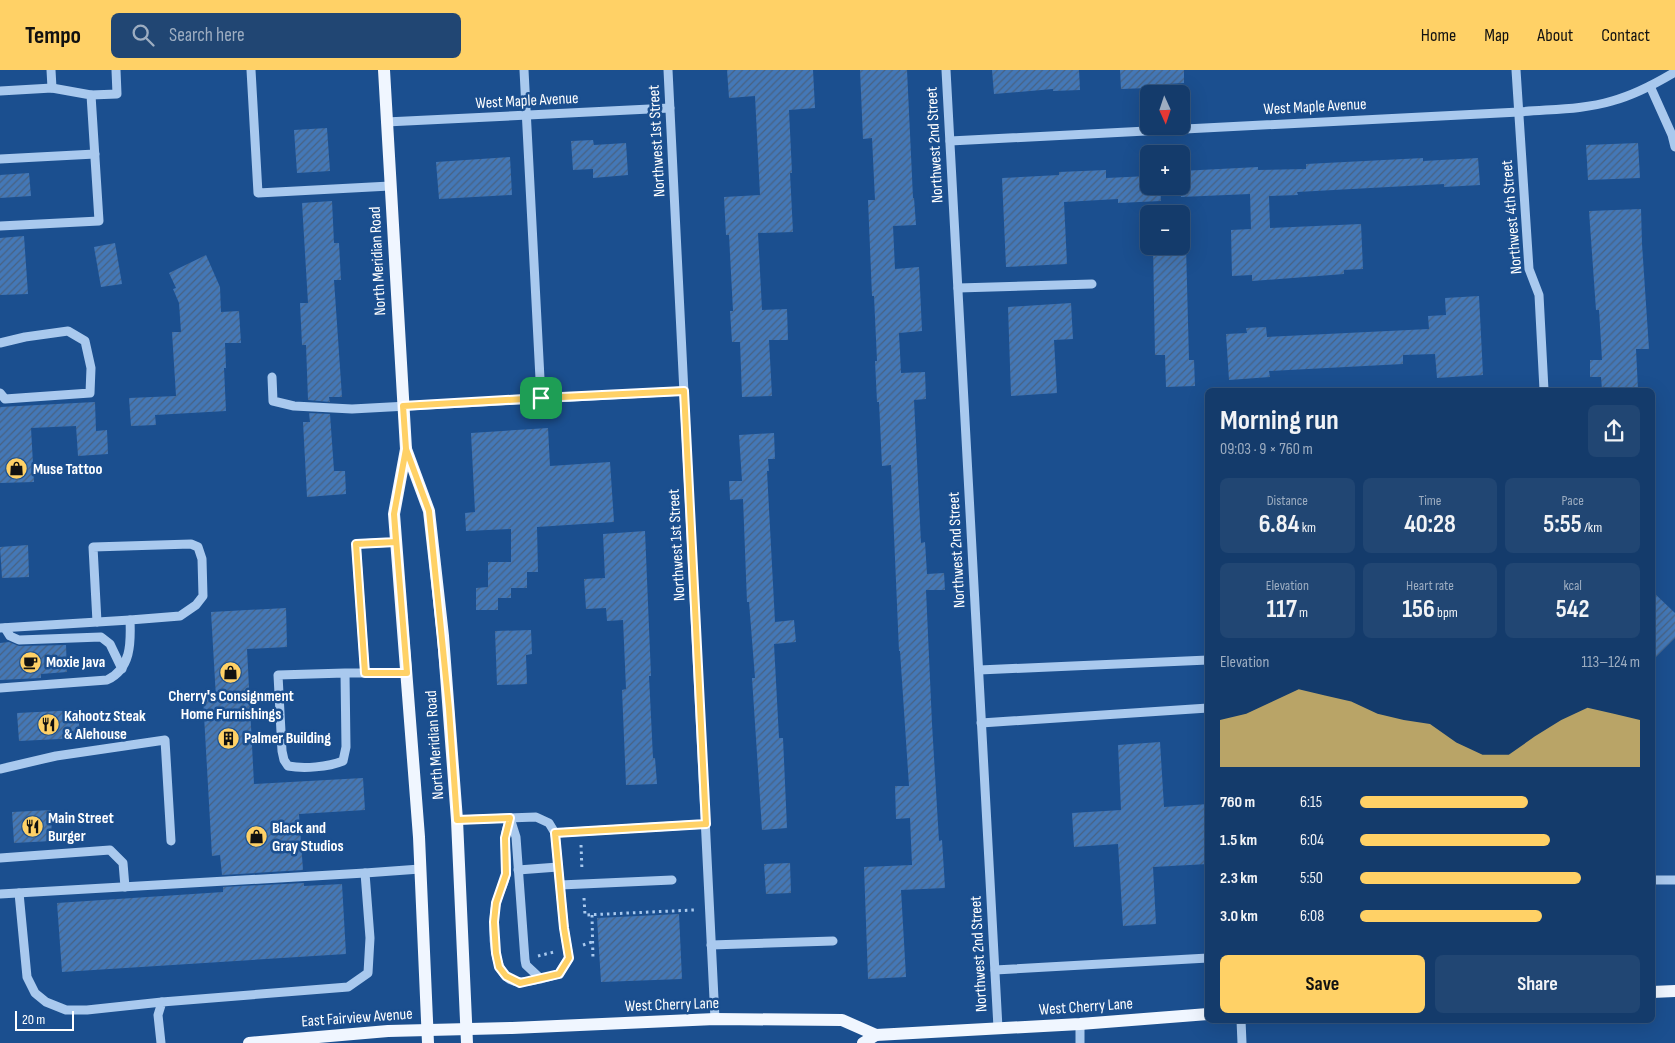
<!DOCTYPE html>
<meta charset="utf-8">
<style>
body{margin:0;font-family:"Sofia Sans Condensed",sans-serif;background:#214673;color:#f1f3f6;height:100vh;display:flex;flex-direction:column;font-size:19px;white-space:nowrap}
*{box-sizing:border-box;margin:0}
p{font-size:16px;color:#9dadc1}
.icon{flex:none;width:28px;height:28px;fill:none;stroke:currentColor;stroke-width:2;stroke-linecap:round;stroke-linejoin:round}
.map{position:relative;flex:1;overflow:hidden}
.drawer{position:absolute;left:1205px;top:318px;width:450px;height:635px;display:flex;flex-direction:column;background:#143b6b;border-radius:8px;box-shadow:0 5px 20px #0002,0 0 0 1px #33557e}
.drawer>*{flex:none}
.needle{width:32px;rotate:177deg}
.controls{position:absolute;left:1140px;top:15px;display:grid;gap:10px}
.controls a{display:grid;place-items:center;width:50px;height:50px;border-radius:8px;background:#143b6b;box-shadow:0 5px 20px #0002,0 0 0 1px #33557e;font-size:25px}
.scale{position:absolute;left:15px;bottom:12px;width:59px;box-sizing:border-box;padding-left:5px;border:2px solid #fff;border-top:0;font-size:14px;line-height:18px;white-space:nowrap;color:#fff;-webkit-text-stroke:4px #1b4f8f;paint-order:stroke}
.pin{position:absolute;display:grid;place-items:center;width:42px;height:42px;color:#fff;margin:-21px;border-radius:10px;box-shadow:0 2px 8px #0006}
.round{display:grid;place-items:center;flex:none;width:52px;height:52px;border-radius:8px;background:#214673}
.headline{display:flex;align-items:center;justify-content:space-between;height:85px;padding:0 15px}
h1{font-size:28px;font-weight:700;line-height:38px}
.metrics{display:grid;grid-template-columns:repeat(3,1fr);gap:8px;height:85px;padding:5px 15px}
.metrics div{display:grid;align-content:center;border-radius:8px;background:#214673;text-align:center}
.metrics b{font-size:25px;font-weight:700}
.metrics small{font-size:14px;font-weight:400}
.metrics p{font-size:14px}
.chart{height:140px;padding:10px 15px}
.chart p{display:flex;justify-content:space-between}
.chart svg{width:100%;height:90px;margin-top:5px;fill:#ffd166;opacity:.7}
.action{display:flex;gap:10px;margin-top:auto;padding:10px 15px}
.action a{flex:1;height:58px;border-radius:8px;background:#ffd166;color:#111;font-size:20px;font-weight:700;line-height:58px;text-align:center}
.action a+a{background:#214673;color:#f1f3f6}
ul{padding:0 15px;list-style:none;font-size:16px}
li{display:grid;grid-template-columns:80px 60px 1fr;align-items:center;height:38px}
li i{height:12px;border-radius:6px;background:#ffd166}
header{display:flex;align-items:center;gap:30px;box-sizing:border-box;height:70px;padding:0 25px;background:#ffd166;color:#111}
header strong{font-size:24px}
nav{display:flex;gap:28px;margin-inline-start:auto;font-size:18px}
.search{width:350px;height:45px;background:#214673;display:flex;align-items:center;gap:12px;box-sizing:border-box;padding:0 18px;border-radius:8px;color:#9dadc1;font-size:19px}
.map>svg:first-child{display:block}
</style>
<header>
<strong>Tempo</strong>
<div class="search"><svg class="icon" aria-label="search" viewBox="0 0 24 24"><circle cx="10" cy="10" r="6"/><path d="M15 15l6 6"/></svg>Search here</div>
<nav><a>Home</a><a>Map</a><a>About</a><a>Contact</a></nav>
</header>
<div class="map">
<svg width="1675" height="973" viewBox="0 0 1675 973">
<defs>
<pattern id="building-hatch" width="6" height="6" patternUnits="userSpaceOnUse" patternTransform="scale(1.25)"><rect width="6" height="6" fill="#4478b7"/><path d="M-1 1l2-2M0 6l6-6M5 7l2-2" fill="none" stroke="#486282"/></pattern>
</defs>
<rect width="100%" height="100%" fill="#1b4f8f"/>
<g fill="url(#building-hatch)">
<path d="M727,0H813L815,38L789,40L792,103H790L793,162L758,163L762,240L787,239L788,270H769L772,326L742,327L740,272H732L730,241H733L729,165H726L724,127L760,125L755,26L729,28Z"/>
<path d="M860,0H907L913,128H914L916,155L893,156L895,199L919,197L922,261L899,263L901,303L925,302L926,329L914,330L921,473L925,472L927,504L944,503L945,520H926L932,654L939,771L942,770L945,818L901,820L906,907L868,909L864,797L912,795L910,748L896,749L895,716H909L900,581H899L891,395L882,396L879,332H877L875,291H877L874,226H872L868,130H875L872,68L863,69Z"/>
<path d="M992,0H1079L1080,20L1053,21V19L994,24Z"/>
<path d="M1120,0H1184V13L1148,15V18L1121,19Z"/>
<path d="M327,58L330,101L297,103L294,60Z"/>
<path d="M593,70L594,75L626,73L628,105L593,108V99L573,100L571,71Z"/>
<path d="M1638,73L1640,108L1588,110L1586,75Z"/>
<path d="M510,87L512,125L439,129L436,92Z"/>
<path d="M1423,88V91L1478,88L1480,115L1444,117V114L1297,122L1298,125L1269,126L1270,158L1361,154L1363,199L1344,200V204L1252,211V205L1232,206L1231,160L1251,159L1250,124L1181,127V101L1258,97V100L1306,99V94Z"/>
<path d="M1106,100V108L1149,106V116H1160L1161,131L1118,133V129L1064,132L1067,194L1006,197L1002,108L1059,105V102Z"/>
<path d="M29,103L31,126L0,128V105Z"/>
<path d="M332,131L334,173H339L341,210H334L342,327H329L330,332L308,330L306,275H302L300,233H308L302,133Z"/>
<path d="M1641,139L1642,174L1649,279H1636L1638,320H1602L1601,307H1590V290H1602L1599,240H1596L1589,141Z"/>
<path d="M24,166L28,224L0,225V168Z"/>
<path d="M115,173L122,214L101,217L94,177Z"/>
<path d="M1153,176H1186L1189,290H1194L1195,316L1166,317L1165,285H1155Z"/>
<path d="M206,185L220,217L221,242L239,241L241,273H225L226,298H224L226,341L155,345L156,355L131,356L129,328L176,326L172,262H181L179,233L173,219L176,218L169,203Z"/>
<path d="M1479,226L1483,305L1437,308L1435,284L1403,285V294L1269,301L1270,307L1229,310L1226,264L1247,263L1246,258L1266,257L1267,267L1429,259L1428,246L1446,245L1445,228Z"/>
<path d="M1071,233L1073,269L1054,270L1057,323L1011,326L1008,237Z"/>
<path d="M95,332L96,361L107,360L108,384L78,386L76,356L31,358L34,412L0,413V337Z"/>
<path d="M309,343L330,344L334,401H345L346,424L307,427L303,352H310Z"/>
<path d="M548,358L550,396L610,392L614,452L537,457L538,502H527V518H511V528H498V540H476V518L488,517V492H511V459L466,461L465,443L475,442L471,363Z"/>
<path d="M774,363L775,389H768L769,401H767L775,552L794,550L796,572L774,574L779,668H783L787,758L762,760L752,608H755L749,532H747L743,429L730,430L729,411H742L739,365Z"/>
<path d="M645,461L651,606H649L653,688H655L657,714L626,715L622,620L626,619L623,550L607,551L606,538L586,539L584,509L605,508L603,464Z"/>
<path d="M28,475L29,507L2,508L0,477Z"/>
<path d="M1652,521L1675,543V568L1652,591Z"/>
<path d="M286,538L287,577L247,579L254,714L363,708L365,740L299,744L303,800L222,805L220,785L212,786L203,628H216L211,542Z"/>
<path d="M531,560L532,584L526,585L527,614L497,615L495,561Z"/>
<path d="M9,572L19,576L66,575L67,602L41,604V608L0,610V573Z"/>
<path d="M78,640L80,668L19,671L17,643Z"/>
<path d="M1160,672L1164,737L1208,734V794L1153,797L1156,854L1123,856L1118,774L1074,777L1072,743L1121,740L1118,675Z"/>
<path d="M51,740L52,771L14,773L12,742Z"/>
<path d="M790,793L791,823L766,824L764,794Z"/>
<path d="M304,813V816L342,814L346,884L62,902L57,833L223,822V817Z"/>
<path d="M679,844L682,909L601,912L597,848Z"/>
</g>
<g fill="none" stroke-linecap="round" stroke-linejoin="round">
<g stroke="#a9c9ee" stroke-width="3" stroke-dasharray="2.5 4" stroke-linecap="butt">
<path d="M581,775L582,801"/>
<path d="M584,828L585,845L694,840"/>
<path d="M592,845L593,890"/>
<path d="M583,875L592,872"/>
<path d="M538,886L554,882"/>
</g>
<g stroke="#a9c9ee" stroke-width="9">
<path d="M51,0L52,18"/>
<path d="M251,0L258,123L390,116"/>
<path d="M524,0L541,328"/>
<path d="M668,0L715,949"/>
<path d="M946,0L998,958"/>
<path d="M1516,0L1529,199L1539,225L1544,320"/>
<path d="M1650,16L1672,65L1675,77"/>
<path d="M0,21L52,18L91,25L99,151L0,156"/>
<path d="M91,25L117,24L116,0"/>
<path d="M386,52L670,38"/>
<path d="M950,71L1519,42C1550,39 1582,40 1612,31C1634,25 1655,14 1675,2"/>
<path d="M0,89L95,84"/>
<path d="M958,218L1092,214"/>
<path d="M0,273L25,267L68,261L85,271L91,298L90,323L5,329L0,323"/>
<path d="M272,307L273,331L294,336L352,339L684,321"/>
<path d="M0,558L130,550"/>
<path d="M5,558L10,566L19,570L101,567L110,574L122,599"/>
<path d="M979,600L1208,590"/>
<path d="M345,603L278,605L282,681L284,690L288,696C304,699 328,697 343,691L346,677L345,603H407"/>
<path d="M365,603L356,474L396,472"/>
<path d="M0,618L107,610C131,599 131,573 130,550L180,546L196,535L203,526L202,489L198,477L191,474L93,477L97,552"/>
<path d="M981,653L1208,638"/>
<path d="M0,699L56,686L165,670L171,771"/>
<path d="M457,750L536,747L549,753L555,763"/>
<path d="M0,788L110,780L123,793L125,817"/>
<path d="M518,800L558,797"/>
<path d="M1652,810H1675"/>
<path d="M560,815L672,810"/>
<path d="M19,823L27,907L35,923L46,932L66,940H87L162,932"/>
<path d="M0,824L365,803"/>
<path d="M711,875L833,871"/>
<path d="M995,900L1208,888"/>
<path d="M541,909L526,895L525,890L516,767L510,748C508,755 505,763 505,770C505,781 508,794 506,805C504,815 498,824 496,834C492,854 490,913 521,912C533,912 547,907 559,904L569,888L564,858L555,763L706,754"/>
<path d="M1241,950L1242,973"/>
<path d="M1080,954V973"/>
<path d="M161,973L158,945L162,932L348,917L368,903L370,868L365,803L420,799"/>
</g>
<g stroke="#f0f6ff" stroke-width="12">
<path d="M384,0L406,379L394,444L419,767L428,973"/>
<path d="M406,379L429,441L443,566L457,750L467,973"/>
<path d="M1652,922L1675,921"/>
<path d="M249,973L388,961L512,958L715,949L842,950L876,965L1080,954L1208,944"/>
<path d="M863,973L876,965"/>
</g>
</g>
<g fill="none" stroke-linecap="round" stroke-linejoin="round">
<defs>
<path id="route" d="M541,328L403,336L406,379L394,444L396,472L356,474L365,603H407L394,444L406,379L429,441L449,639L457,750L510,748L505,768L506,804L496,833L494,852L496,883L499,897L506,906L520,913L559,904L569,888L564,858L555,763L706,754L684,321L541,328"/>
</defs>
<use href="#route" stroke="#fff" stroke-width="10"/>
<use href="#route" stroke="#ffd166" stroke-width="6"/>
</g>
<defs>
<symbol id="shop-disc" viewBox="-11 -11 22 22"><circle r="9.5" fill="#ffd166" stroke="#1b4f8f"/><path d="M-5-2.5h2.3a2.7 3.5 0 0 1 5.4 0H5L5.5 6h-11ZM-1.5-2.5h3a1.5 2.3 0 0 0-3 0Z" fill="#111"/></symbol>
<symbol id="cafe-disc" viewBox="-11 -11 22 22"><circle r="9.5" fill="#ffd166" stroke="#1b4f8f"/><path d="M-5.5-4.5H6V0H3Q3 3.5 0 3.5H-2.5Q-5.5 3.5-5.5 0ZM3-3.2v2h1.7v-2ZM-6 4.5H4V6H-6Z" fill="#111"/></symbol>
<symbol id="restaurant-disc" viewBox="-11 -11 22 22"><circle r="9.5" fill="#ffd166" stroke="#1b4f8f"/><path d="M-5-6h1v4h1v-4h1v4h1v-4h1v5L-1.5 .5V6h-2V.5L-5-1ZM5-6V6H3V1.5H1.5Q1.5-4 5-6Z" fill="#111"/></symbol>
<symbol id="building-disc" viewBox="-11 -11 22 22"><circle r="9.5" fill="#ffd166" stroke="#1b4f8f"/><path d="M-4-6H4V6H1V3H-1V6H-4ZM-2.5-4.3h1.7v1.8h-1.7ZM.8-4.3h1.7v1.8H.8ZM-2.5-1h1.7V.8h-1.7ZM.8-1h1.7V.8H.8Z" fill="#111"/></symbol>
</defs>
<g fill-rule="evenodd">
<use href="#shop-disc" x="4" y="386" width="25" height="25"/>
<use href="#cafe-disc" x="18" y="580" width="25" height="25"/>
<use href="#shop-disc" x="218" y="590" width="25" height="25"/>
<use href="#restaurant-disc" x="36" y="642" width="25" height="25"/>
<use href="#building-disc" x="216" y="656" width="25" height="25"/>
<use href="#restaurant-disc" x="20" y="744" width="25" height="25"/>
<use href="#shop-disc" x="244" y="754" width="25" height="25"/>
</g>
<g text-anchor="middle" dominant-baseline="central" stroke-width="5" stroke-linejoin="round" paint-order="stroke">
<g font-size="16" fill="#fff" stroke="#1b4f8f">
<text transform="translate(527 31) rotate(-3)">West Maple Avenue</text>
<text transform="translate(1315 37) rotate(-3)">West Maple Avenue</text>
<text transform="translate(657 71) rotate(-93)">Northwest 1st Street</text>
<text transform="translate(935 75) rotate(-93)">Northwest 2nd Street</text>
<text transform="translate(1512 147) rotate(-95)">Northwest 4th Street</text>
<text transform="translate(378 191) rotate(-93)">North Meridian Road</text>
<text transform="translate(677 475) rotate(-93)">Northwest 1st Street</text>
<text transform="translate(957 480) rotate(-93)">Northwest 2nd Street</text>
<text transform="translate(435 675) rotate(-94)">North Meridian Road</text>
<text transform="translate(979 884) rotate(-93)">Northwest 2nd Street</text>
<text transform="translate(672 935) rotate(-2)">West Cherry Lane</text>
<text transform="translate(1086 937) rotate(-4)">West Cherry Lane</text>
<text transform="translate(357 948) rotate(-4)">East Fairview Avenue</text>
</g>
<g font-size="16" font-weight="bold" fill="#fff" stroke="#1b4f8f" text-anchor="start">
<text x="33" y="399">Muse Tattoo</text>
<text x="46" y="592">Moxie Java</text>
<text x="231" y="626" text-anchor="middle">Cherry's Consignment<tspan x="231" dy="18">Home Furnishings</tspan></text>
<text x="64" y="646">Kahootz Steak<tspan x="64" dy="18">&amp; Alehouse</tspan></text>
<text x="244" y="668">Palmer Building</text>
<text x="48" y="748">Main Street<tspan x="48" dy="18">Burger</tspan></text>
<text x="272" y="758">Black and<tspan x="272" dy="18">Gray Studios</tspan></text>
</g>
</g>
</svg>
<div class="controls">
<a><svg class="needle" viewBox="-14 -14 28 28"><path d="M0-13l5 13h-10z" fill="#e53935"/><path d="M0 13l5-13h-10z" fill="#9dadc1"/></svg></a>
<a>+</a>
<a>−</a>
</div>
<div class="scale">20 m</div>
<div class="pin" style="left:541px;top:328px;background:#1e9e55"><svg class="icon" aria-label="arrive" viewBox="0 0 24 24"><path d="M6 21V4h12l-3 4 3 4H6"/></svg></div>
<section class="drawer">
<div class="headline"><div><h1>Morning run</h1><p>09:03 · 9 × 760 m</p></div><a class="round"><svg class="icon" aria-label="share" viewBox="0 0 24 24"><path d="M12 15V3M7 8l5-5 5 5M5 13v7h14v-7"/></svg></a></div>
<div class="metrics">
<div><p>Distance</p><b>6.84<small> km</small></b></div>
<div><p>Time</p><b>40:28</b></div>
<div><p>Pace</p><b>5:55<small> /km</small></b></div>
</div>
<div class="metrics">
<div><p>Elevation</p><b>117<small> m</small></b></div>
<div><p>Heart rate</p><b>156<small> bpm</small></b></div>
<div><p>kcal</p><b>542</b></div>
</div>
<div class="chart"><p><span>Elevation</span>113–124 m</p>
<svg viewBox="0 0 160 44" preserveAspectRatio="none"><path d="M0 44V21L10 18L20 12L30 6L40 9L50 12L60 18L70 21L80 23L90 32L100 38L110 38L120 29L130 21L140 15L150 18L160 21V44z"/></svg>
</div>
<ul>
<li><b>760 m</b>6:15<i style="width:60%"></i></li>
<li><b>1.5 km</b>6:04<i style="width:68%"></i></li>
<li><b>2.3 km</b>5:50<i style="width:79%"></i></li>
<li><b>3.0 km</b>6:08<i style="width:65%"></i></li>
</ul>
<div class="action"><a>Save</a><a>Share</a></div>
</section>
</div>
